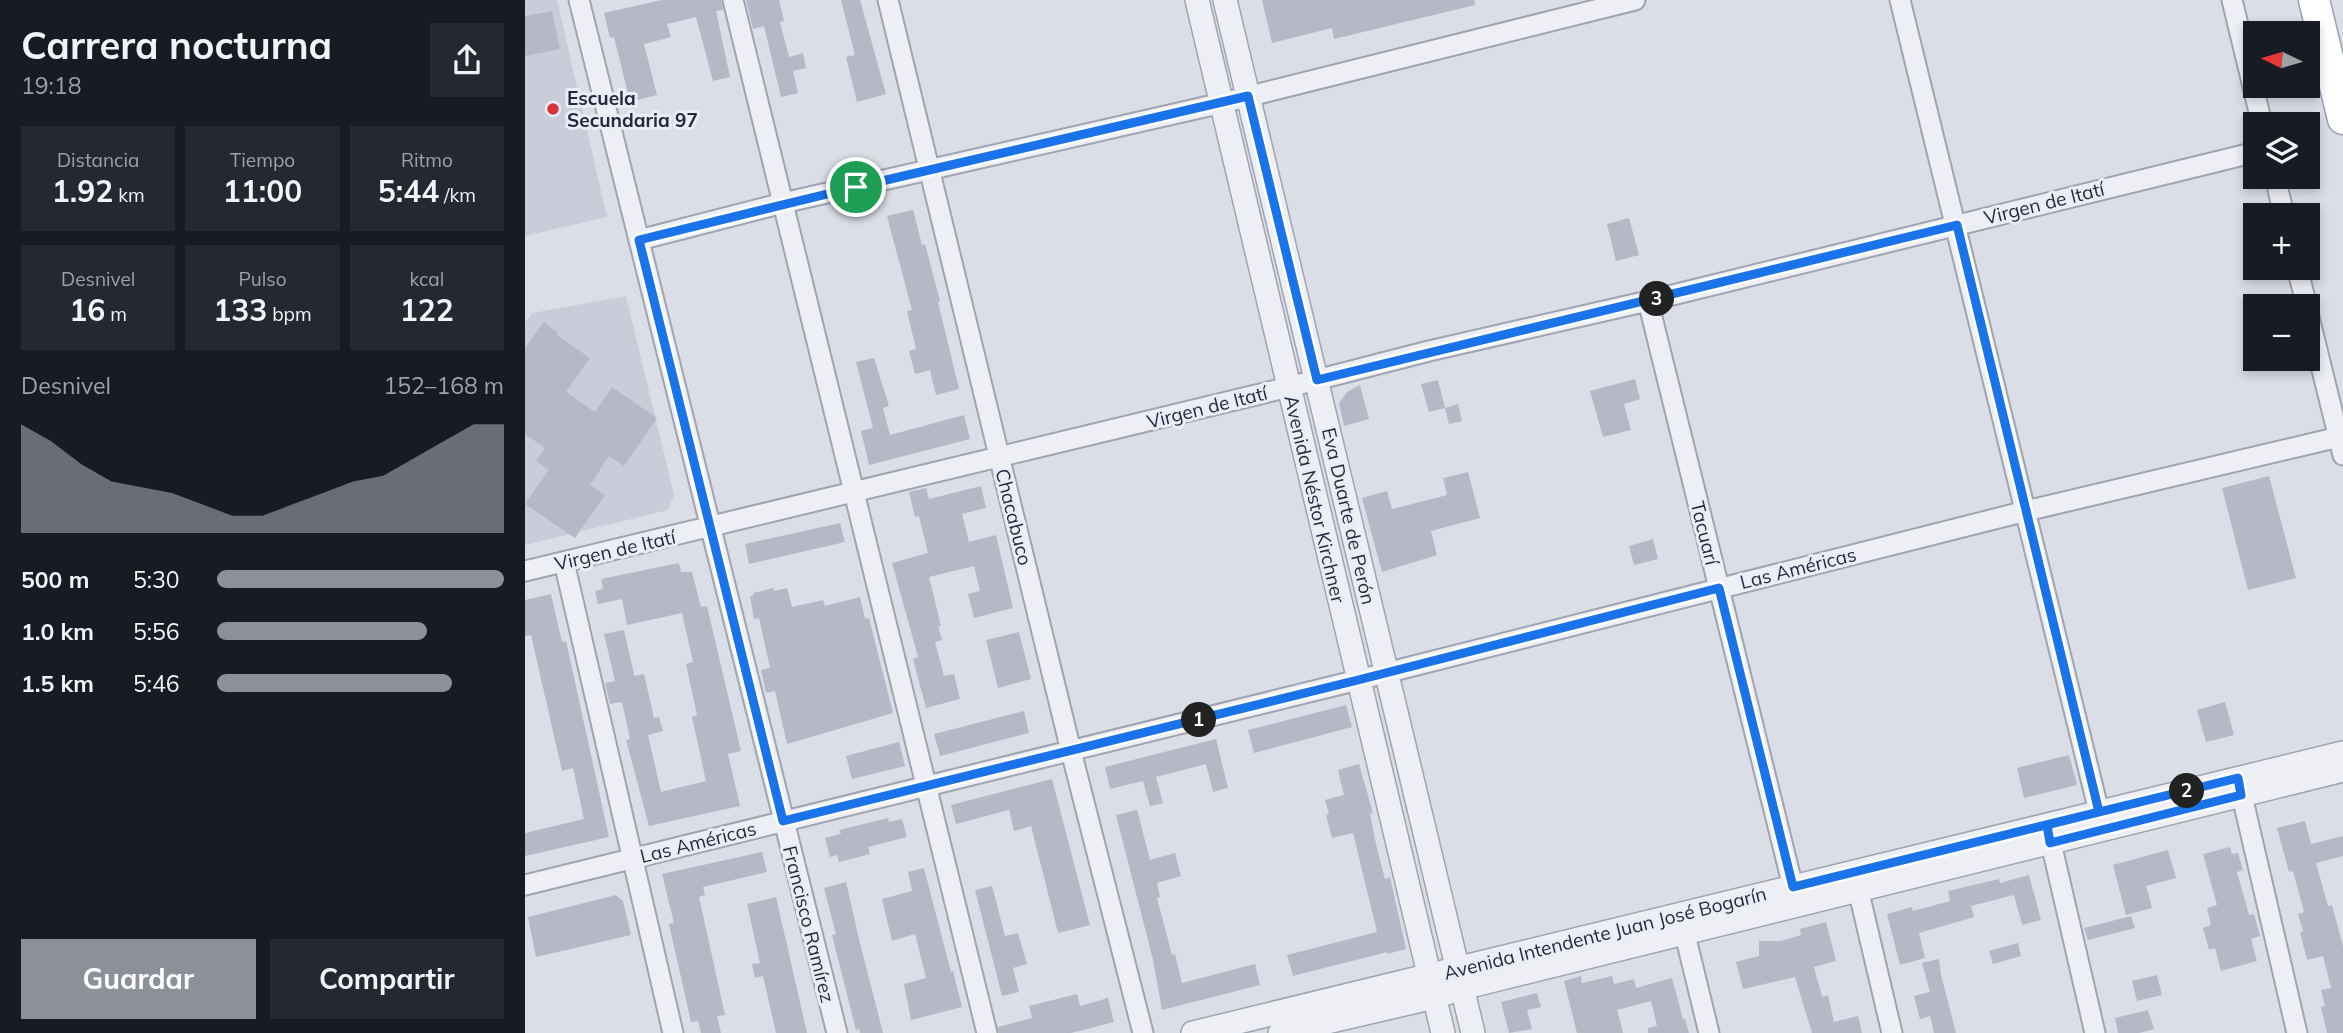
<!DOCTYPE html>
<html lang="es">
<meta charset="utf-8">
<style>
body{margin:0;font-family:Mulish,sans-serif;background:#242831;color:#f1f3f6;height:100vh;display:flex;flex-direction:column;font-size:26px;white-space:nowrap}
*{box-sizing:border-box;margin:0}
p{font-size:23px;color:#9ea1a6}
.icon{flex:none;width:38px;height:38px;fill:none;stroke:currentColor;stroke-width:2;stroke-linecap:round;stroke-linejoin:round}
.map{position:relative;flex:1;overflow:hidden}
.side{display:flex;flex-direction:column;background:#171b24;width:525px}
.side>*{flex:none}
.needle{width:46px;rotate:275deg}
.buttons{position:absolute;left:1718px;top:21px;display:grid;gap:14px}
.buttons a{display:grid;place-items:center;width:77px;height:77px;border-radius:0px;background:#171b24;box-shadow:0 4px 10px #0003;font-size:35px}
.pin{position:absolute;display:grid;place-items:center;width:60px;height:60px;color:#fff;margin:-30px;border:4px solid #fff;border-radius:50%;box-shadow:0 2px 7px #0007}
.km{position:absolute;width:35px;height:35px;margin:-18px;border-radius:50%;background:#222;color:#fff;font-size:19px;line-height:35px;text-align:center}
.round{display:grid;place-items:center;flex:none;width:74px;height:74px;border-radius:0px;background:#242831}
.summary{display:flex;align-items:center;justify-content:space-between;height:119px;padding:0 21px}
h1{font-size:38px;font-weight:700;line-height:52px}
.stats{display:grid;grid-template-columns:repeat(3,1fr);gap:10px;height:119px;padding:7px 21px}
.stats div{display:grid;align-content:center;border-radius:0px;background:#242831;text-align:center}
.stats b{font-size:30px;font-weight:700}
.stats small{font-size:19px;font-weight:400}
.stats p{font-size:19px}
.chart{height:196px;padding:14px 21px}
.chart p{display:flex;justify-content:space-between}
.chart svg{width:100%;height:126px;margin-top:7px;fill:#8c9099;opacity:.7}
.cta{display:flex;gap:14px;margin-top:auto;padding:14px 21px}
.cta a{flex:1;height:80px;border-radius:0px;background:#8c9099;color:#fff;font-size:28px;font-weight:700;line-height:80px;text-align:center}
.cta a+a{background:#242831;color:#f1f3f6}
ul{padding:0 21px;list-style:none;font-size:23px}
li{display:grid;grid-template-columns:112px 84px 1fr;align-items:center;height:52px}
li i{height:18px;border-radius:9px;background:#8c9099}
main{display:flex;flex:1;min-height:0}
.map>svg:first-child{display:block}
</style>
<main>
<section class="side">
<div class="summary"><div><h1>Carrera nocturna</h1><p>19:18</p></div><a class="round"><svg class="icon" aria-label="share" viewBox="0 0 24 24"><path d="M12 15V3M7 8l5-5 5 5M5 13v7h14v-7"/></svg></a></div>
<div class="stats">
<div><p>Distancia</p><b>1.92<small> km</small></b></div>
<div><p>Tiempo</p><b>11:00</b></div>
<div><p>Ritmo</p><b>5:44<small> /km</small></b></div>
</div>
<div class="stats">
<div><p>Desnivel</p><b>16<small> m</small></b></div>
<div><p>Pulso</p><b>133<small> bpm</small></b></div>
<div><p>kcal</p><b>122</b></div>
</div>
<div class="chart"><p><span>Desnivel</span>152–168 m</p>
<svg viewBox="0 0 160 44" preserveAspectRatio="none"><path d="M0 44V6L10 12L20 20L30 26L40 28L50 30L60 34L70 38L80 38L90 34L100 30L110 26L120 24L130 18L140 12L150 6L160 6V44z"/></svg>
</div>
<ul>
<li><b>500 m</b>5:30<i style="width:100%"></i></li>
<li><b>1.0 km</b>5:56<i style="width:73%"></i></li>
<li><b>1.5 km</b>5:46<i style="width:82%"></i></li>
</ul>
<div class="cta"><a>Guardar</a><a>Compartir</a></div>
</section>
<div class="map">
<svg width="1818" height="1033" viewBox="0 0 1818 1033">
<rect width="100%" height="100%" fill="#dbdee7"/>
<g fill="#c9cdd9">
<path d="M0,0H32L82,217L0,236Z"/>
<path d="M101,296L149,495L143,510L0,545V322L8,313Z"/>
</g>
<g fill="#b5b9c7">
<path d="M137,0H196L198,10L191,11L205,77L188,81L171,17L142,24L146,37L119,44L132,95L105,102L89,37L85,38L79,13Z"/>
<path d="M221,0H254L259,21L255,22L264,57L278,53L281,68L268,71L273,93L256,97L239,26L228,29Z"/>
<path d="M316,0H335L361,94L332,102L321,57L330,55Z"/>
<path d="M737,0H949L950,5L809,39L807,28L747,43Z"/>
<path d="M27,11L35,49L0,56V16Z"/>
<path d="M388,210L397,245L400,244L415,301L413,302L434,389L411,395L405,370L390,374L384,351L391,349L382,311L387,310L362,216Z"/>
<path d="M1104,218L1114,255L1091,261L1082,224Z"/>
<path d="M19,322L33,333L32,335L65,358L41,392L70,412L87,387L132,418L99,466L84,456L65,485L80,495L50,538L0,504L24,470L11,461L20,448L0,434V348Z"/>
<path d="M349,358L364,406L358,408L365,435L439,415L445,439L344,465L336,431L348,428L331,362Z"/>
<path d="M1110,379L1115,399L1099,404L1106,430L1078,437L1065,391Z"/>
<path d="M913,380L920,408L904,412L896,384Z"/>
<path d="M835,385L844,419L819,426L814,403L822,392Z"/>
<path d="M933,404L937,421L924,424L920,408Z"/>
<path d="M943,472L955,518L906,531L912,555L857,572L837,498L862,491L867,509L922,495L918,478Z"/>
<path d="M1744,476L1771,578L1723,590L1697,488Z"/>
<path d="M456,486L461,508L437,514L444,542L471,535L488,608L449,618L443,594L455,591L449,566L404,577L416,626H413L417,640L410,642L419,676L429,674L435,699L401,708L388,659L393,657L367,563L403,553L394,516L390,517L384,492L401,488L404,499Z"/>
<path d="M315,523L320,542L224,564L220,544Z"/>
<path d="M1128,539L1133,559L1109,565L1104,546Z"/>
<path d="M154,563L156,572H167L176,607L182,606L216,751L203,754L215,806L124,826L101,740L105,739L97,702L85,704L80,683L90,681L79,634L99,630L109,674L110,676L119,674L129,718L134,717L138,731L123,735L136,792L181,781L167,717L172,715L161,664L168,662L157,613L102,625L97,599L73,604L70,591L78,589L76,579Z"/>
<path d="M249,588V591L262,588L267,607L298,600L300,606L335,597L340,619L344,618L368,713L262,744L250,691L241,693L236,670L245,668L234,618L229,619L225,596L229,595L228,593Z"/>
<path d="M26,594L37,642L41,641L84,837L0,856V833L59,819L48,768L37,771L6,635L0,636V600Z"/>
<path d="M494,632L506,679L473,688L461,640Z"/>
<path d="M1700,702L1709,735L1681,742L1672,710Z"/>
<path d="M821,705L827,727L729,753L723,730Z"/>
<path d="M499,711L504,733L415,756L409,734Z"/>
<path d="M691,739L703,788L688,792L681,764L631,777L638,803L625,806L618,781L585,789L580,767Z"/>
<path d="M374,742L380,766L327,779L321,756Z"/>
<path d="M1544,755L1552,785L1499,798L1492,768Z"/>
<path d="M834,764L848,813L845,814L851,844L860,879L865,877L881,949L862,954V952L768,976L762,955L852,932L828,833L807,838L801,815L804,814L800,800L819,795L813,770Z"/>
<path d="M527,779L565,925L533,933L506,826L489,831L484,810L431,824L426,805Z"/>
<path d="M612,810L625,860L650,853L656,876L632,883L635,897L632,898L647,955L650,954L657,983L730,964L735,985L637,1010L628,960L591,815Z"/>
<path d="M363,818L364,822L377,819L382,837L343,847L345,854L314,862L312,855L305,857L300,838L316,834L314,830Z"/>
<path d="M1780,821L1786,844L1818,836V856L1791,863L1803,906L1807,905L1818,946V1033H1802L1796,1007L1800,1006L1796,990L1806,988L1798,956L1782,960L1775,932L1778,931L1773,914L1779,912L1768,871L1764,872L1752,828Z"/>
<path d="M1705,847L1707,854L1713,853L1718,870L1712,872L1724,915L1729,914L1735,936L1726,939L1732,961L1696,971L1690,948L1684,950L1678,928L1686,925L1682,908L1692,905L1678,854Z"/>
<path d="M1643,850L1651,878L1621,886L1627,908L1601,915L1588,865Z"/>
<path d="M237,852L242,872L178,887L180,895L174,897L200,1015L192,1016L196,1033H176L173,1021L166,1022L144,924L149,923L137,874Z"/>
<path d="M399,868L426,972L428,971L437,1007L386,1020L379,984L401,978L390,934L367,941L357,899L387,891L383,872Z"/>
<path d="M1504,875L1516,920L1497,925L1489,895L1446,906L1449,917L1394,933L1400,958L1375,965L1362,914L1387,907L1388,911L1425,901L1423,891L1474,879L1475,883Z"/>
<path d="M321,882L334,939L358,1033H335L334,1029L331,1030L307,935L311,934L299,888Z"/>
<path d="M467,886L480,936L493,933L502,964L488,968L494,992L477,996L450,890Z"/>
<path d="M91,895L98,901L106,935L11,957L3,917Z"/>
<path d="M251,897L282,1033H251L238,976L230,978L227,964L235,963L222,904Z"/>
<path d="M1606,916L1610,928L1563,940L1559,928Z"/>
<path d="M1301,922L1311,961L1289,967L1297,997L1303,995L1309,1022L1333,1016L1337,1033H1287L1270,977L1218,989L1211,962L1234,956V941H1256L1276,935L1275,929Z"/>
<path d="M1493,943L1496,956L1468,964L1464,951Z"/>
<path d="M1414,959L1416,975L1431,1033H1409L1405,1016L1395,1019L1389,996L1405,992L1397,963Z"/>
<path d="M1632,975L1637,995L1612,1001L1607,981Z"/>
<path d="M1056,976L1057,983L1087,976L1089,984L1109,979L1111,988L1147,978L1158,1019H1160L1164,1033H1123V1028L1132,1026L1126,1001L1092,1010L1098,1033H1052L1039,981Z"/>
<path d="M1012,993L1016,1007L1002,1010L1007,1029L984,1033L976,1002Z"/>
<path d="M552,994L555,1006L583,998L589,1022L546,1033H474L473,1027L507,1018L504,1006Z"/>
<path d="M1623,1010L1629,1029L1614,1033H1593L1590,1018Z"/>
</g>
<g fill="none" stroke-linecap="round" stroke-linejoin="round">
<defs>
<g id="minor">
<path d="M54,0L312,1033"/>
<path d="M208,0L462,1033"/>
<path d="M363,0L546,751L618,1033"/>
<path d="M1375,0L1574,812"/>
<path d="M1707,0L1737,124"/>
<path d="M1750,177L1759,215"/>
<path d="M114,240L258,203L697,103L1110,0"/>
<path d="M1772,268L1782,306"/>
<path d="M1123,301L1268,887"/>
<path d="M1783,313L1818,455"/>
<path d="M39,562L148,1033"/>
<path d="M0,571L764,387L904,351L1123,301L1731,152"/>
<path d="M1714,783L1772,1033"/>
<path d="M1523,830L1570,1033"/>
<path d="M1330,876L1367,1033"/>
<path d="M0,885L833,680L1501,511L1814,437"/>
<path d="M1156,918L1184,1033"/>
</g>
<g id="tertiary">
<path d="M672,0L918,1033"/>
<path d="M700,0L948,1033"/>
<path d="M668,1033L1818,753"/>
<path d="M755,1033L909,997L937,988L1818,770"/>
</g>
<path id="primary" d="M1789,0L1818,119"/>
</defs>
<use href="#minor" stroke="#a0a4b1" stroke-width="23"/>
<use href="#tertiary" stroke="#a0a4b1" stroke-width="26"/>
<use href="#primary" stroke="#99a1b3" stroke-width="33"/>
<use href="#minor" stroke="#eeeff5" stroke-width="19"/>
<use href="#tertiary" stroke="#eeeff5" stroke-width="23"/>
<use href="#primary" stroke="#fff" stroke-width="30"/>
</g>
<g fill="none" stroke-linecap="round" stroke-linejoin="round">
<defs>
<path id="route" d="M331,187L114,240L258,821L833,680L1194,588L1268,887C1416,851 1564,815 1713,778L1716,795L1525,843L1522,825L1574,812L1432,225L792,380L723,96L331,187"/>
</defs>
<use href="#route" stroke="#fff" stroke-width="14"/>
<use href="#route" stroke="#1a73e8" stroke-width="9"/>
</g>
<circle fill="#d9333a" stroke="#eaedf5" stroke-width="2.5" cx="28" cy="109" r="7"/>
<g text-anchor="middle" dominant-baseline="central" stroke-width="6" stroke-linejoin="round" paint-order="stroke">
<g font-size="19" font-weight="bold" fill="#242a3e" stroke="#eaedf5" text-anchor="start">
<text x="42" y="98">Escuela<tspan x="42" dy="22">Secundaria 97</tspan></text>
</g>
<g font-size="19" fill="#242a3e" stroke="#eaedf5">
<text transform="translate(1519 203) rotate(-14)">Virgen de Itatí</text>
<text transform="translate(682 407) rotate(-14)">Virgen de Itatí</text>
<text transform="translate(790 499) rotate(77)">Avenida Néstor Kirchner</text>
<text transform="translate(824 516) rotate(77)">Eva Duarte de Perón</text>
<text transform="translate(489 517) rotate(76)">Chacabuco</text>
<text transform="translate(1180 533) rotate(76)">Tacuarí</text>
<text transform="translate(90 550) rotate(-13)">Virgen de Itatí</text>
<text transform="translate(1273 568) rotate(-14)">Las Américas</text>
<text transform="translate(173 842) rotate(-14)">Las Américas</text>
<text transform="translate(284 924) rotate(76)">Francisco Ramírez</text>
<text transform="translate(1080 933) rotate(-14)">Avenida Intendente Juan José Bogarín</text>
</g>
</g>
</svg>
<div class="buttons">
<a><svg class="needle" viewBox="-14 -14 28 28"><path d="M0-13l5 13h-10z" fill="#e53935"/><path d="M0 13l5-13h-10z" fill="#9ea1a6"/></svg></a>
<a><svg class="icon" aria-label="layers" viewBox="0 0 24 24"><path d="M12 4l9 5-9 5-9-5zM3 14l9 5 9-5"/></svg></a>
<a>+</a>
<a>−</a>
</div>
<div class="pin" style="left:331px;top:187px;background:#1e9e55"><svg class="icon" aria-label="arrive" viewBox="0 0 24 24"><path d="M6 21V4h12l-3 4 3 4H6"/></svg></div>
<b class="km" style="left:674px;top:720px">1</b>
<b class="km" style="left:1662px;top:791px">2</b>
<b class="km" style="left:1132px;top:299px">3</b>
</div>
</main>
